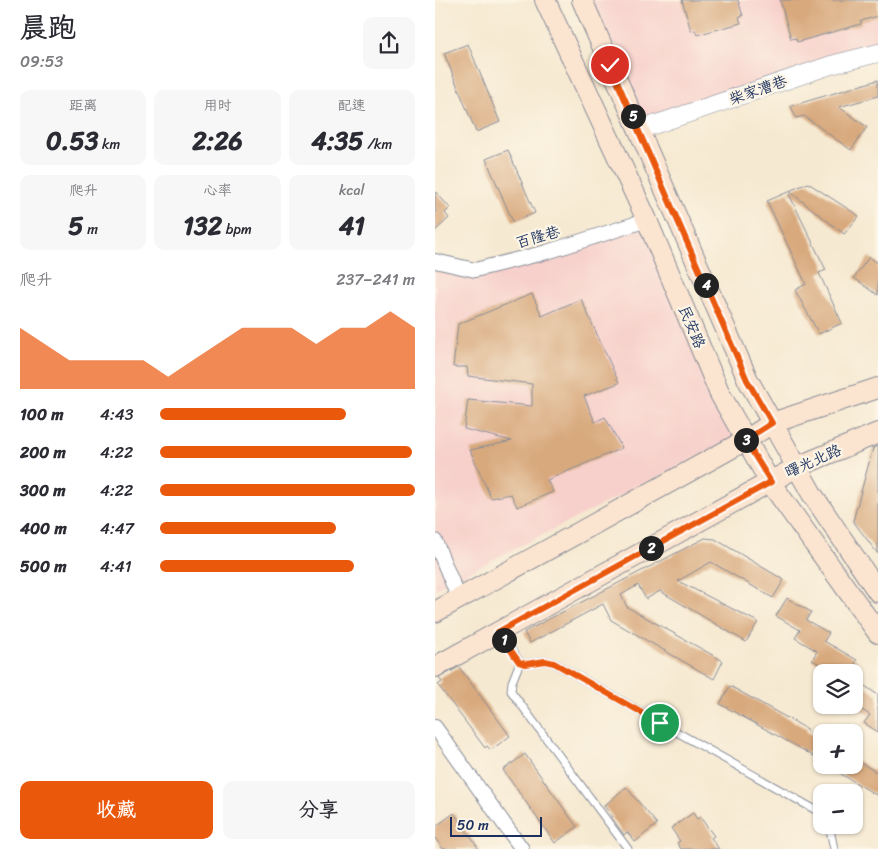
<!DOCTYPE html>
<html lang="zh">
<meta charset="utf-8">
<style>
body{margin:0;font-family:Sriracha,"LXGW WenKai TC",sans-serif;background:#f7f7f7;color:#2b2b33;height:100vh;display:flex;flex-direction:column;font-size:19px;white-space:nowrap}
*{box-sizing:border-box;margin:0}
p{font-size:16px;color:#7c7c81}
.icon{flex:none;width:28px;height:28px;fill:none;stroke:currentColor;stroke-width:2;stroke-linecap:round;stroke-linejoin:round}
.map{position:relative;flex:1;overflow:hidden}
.drawer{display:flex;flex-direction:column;background:#fff;width:435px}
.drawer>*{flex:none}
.fabs{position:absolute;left:378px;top:664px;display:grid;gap:10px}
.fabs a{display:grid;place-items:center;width:50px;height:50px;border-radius:10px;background:#fff;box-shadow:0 1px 4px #0004;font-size:25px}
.scale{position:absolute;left:15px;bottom:12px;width:92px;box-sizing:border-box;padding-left:5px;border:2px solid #1b2f5e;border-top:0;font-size:14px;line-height:18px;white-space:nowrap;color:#1b2f5e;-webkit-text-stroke:4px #fcf5e5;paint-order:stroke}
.pin{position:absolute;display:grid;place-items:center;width:42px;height:42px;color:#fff;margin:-21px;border:2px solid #fff;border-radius:50%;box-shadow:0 1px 5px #0007}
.km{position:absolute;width:25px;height:25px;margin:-12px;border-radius:50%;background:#222;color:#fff;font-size:14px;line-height:25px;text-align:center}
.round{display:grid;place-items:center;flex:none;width:52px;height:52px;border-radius:10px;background:#f7f7f7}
.headline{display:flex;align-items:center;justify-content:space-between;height:85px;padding:0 20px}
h1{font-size:28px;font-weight:700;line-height:38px}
.metrics{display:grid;grid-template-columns:repeat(3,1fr);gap:8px;height:85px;padding:5px 20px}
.metrics div{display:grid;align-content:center;border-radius:10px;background:#f7f7f7;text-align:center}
.metrics b{font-size:25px;font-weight:700}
.metrics small{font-size:14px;font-weight:400}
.metrics p{font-size:14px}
.chart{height:140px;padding:10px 20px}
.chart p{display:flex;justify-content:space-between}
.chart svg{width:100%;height:90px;margin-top:5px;fill:#ea580c;opacity:.7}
.cta{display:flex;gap:10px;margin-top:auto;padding:10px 20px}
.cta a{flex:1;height:58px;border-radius:10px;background:#ea580c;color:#fff;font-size:20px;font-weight:700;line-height:58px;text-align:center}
.cta a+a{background:#f7f7f7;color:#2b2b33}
ul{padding:0 20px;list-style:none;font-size:16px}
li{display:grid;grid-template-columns:80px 60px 1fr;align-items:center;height:38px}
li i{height:12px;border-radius:6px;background:#ea580c}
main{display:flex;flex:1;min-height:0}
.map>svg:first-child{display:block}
</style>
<main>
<section class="drawer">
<div class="headline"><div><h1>晨跑</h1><p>09:53</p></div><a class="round"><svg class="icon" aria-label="share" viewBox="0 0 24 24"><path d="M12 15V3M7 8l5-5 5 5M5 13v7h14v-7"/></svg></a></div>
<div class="metrics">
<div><p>距离</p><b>0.53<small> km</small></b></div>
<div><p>用时</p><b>2:26</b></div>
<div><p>配速</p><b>4:35<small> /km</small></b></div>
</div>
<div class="metrics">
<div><p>爬升</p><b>5<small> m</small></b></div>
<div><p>心率</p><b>132<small> bpm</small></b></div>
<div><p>kcal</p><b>41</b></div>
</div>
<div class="chart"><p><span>爬升</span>237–241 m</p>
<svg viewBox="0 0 160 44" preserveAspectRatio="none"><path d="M0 44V14L10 22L20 30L30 30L40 30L50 30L60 38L70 30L80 22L90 14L100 14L110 14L120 22L130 14L140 14L150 6L160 14V44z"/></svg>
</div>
<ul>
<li><b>100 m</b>4:43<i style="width:73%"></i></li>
<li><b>200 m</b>4:22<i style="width:99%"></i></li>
<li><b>300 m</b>4:22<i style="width:100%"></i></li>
<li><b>400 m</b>4:47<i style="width:69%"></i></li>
<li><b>500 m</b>4:41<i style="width:76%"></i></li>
</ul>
<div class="cta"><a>收藏</a><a>分享</a></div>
</section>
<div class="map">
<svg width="443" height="849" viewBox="0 0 443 849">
<rect width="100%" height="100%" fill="#fcf5e5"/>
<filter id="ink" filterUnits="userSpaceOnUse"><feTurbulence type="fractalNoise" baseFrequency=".02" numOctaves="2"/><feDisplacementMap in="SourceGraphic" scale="10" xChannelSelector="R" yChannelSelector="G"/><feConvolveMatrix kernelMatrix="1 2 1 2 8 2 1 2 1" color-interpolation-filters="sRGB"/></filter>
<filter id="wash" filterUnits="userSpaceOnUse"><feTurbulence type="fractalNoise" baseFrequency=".0096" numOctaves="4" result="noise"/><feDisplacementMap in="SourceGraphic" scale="20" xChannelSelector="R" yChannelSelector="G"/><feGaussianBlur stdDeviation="1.12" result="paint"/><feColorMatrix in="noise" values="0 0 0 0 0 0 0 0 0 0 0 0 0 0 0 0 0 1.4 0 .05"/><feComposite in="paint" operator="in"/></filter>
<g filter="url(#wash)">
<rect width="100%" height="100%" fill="#f6e9d1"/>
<g fill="#f7d0cb">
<path d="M153,0H443V45L206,124Z"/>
<path d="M209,227L302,437L0,589V264L40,276Z"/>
</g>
<g id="blocks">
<g fill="#d8a97d">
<path d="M247,0H303L308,16L304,18L306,23L262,35L260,30L256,31Z"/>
<path d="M345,0H443V16L426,21V24L362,42L361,38L356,39Z"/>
<path d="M33,44L65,122L41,132L9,53Z"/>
<path d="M443,80V96L404,107L432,127L416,150L369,116L361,118L356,106Z"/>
<path d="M73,150L100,213L78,222L51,159Z"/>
<path d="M373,183L424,216L409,234L354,191Z"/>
<path d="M0,191L15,208L10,213L14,218L0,231Z"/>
<path d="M353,192L391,270L384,273L407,323L384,334L360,290L371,284L332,201Z"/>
<path d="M434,257L443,263V295L419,278Z"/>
<path d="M97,294L107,316L146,299L184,383L149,396L160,422L170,417L187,448L112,480L118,492L82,507L76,494L56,498L35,450L77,441L29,429L33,400L97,406V384L33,376L32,367H18L23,324Z"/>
<path d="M443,446V554L418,521L438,448Z"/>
<path d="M270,538L280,539L349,580L338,598L276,562L243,581L323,622L311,642L225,591L211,599L203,585L186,595L192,607L288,661L279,679L176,620L168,604L95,643L89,632Z"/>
<path d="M352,598L376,612L371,620L394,633L389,641L422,660L415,672H399L377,660L382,651L360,638L365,630L341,616Z"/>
<path d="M24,667L75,736L56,750L52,746L50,748L3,685L7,682L4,678Z"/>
<path d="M424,682L443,695V732L429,723L435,715L419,705V690Z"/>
<path d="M295,686L372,729L371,731L386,740V760L285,704Z"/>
<path d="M90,754L142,827L120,843L68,770Z"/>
<path d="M419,759L443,773V796L391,765H419Z"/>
<path d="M191,787L222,824L200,842L192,832L189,835L177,818L178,817L169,806Z"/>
<path d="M19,813L44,849H8L0,838V827Z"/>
<path d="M258,813L262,819L265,817L279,836L276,838L284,849H246L242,843L245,841L236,828Z"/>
</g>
</g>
</g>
<g filter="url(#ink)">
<use href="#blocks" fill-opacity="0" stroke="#888c98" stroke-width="1"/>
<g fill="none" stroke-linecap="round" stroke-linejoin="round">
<defs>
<g id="service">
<path d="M65,634L85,662L91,664L110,661L119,663L386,813"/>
<path d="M85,662L77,682L76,691L193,849"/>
<path d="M394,825L399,849"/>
</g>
<g id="minor">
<path d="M0,261L40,270L112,252L212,220"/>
<path d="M0,541L24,599"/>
<path d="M0,727L87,849"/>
</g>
<path id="tertiary" d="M204,130L396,65L443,53"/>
<g id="secondary">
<path d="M110,0L212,220L285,394L335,482L443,633"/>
<path d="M147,0L313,380L377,494L443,592"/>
<path d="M0,612L311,440L337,423L443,388"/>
<path d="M0,667L362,467L443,433"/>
</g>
</defs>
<use href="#service" stroke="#888c98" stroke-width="9"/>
<use href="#minor" stroke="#888c98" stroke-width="16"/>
<use href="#tertiary" stroke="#888c98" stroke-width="19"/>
<use href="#secondary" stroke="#888c98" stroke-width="22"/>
<use href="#service" stroke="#fff" stroke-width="7"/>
<use href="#minor" stroke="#fff" stroke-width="14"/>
<use href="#tertiary" stroke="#fff" stroke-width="18"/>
<use href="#secondary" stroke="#fce5d0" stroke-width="20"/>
</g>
</g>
<g fill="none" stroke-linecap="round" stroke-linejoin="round" filter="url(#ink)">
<defs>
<path id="route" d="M175,65L312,380L337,423L310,440L336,482L63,632L84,662L91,664L110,661L119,663L225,723"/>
</defs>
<use href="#route" stroke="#fff" stroke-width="10"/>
<use href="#route" stroke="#ea580c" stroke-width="6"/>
</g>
<g text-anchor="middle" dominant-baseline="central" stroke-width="4.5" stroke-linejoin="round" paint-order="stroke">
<g font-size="15" fill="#1b2f5e" stroke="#fcf5e5">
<text transform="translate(323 90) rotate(-19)">柴家漕巷</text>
<text transform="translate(103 237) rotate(-16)">百隆巷</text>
<text transform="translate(257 327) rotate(67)">民安路</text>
<text transform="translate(378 461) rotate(-24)">曙光北路</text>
</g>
</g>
</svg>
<div class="fabs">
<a><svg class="icon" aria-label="layers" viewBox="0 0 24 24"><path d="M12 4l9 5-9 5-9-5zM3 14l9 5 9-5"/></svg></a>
<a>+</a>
<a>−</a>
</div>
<div class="scale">50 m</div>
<div class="pin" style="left:225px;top:723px;background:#1e9e55"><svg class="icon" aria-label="arrive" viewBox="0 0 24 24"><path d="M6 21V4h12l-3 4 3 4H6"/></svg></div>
<div class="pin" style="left:175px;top:65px;background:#d93025"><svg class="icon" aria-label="check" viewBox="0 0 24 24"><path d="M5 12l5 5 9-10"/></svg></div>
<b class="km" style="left:69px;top:640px">1</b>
<b class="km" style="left:216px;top:548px">2</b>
<b class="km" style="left:311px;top:440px">3</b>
<b class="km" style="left:271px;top:285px">4</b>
<b class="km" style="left:198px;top:116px">5</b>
</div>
</main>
